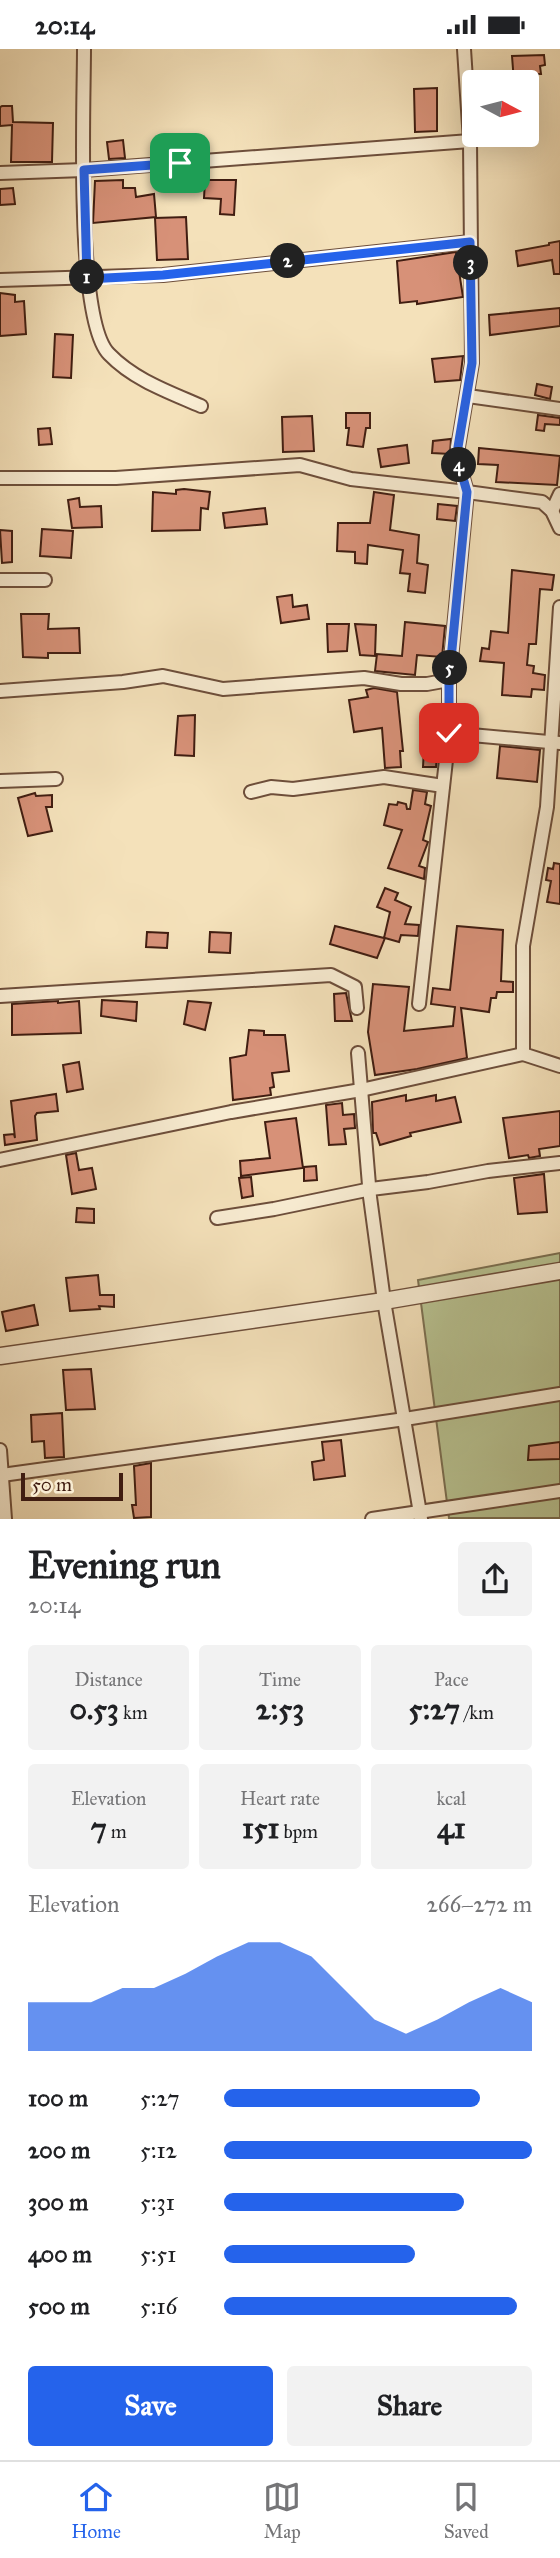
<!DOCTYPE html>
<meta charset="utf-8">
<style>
body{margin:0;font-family:"IM FELL Great Primer",serif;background:#f2f2f2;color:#202124;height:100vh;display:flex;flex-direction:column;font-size:26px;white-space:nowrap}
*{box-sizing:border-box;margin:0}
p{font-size:23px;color:#757577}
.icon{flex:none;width:38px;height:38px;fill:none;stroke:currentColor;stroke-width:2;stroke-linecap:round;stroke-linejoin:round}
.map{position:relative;height:1470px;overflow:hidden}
.details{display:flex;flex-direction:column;background:#fff;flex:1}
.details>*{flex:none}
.needle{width:46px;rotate:97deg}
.controls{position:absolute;left:462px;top:21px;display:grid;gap:14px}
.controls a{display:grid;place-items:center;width:77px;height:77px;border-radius:7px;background:#fff;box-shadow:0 7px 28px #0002;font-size:35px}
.scale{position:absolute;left:21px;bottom:18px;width:102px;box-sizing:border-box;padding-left:7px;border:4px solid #401d11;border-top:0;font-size:19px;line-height:24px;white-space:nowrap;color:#401d11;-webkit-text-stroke:5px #f8ecd2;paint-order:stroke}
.pin{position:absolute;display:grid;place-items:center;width:60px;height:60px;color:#fff;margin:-30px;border-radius:14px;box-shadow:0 4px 10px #0006}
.km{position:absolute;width:35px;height:35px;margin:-18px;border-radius:50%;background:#222;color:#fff;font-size:19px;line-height:35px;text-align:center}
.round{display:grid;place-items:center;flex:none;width:74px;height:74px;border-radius:7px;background:#f2f2f2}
.head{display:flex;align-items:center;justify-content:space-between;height:119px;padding:0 28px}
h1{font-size:38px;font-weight:800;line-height:52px}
.stats{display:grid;grid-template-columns:repeat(3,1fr);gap:10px;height:119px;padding:7px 28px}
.stats div{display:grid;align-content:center;border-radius:7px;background:#f2f2f2;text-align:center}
.stats b{font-size:30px;font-weight:800}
.stats small{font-size:19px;font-weight:400}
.stats p{font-size:19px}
.chart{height:196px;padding:14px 28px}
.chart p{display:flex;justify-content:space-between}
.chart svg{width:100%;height:126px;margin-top:7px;fill:#2563eb;opacity:.7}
.cta{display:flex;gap:14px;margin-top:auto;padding:14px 28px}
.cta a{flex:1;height:80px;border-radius:7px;background:#2563eb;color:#fff;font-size:28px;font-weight:800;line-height:80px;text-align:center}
.cta a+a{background:#f2f2f2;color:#202124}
ul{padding:0 28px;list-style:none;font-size:23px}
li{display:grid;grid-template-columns:112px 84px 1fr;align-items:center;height:52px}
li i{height:18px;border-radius:9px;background:#2563eb}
.status{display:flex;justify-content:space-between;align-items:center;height:49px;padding:0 35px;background:#fff;direction:ltr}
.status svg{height:19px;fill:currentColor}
.dock{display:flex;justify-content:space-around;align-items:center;height:98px;border-top:2px solid #e0e0e0;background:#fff;font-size:19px;color:#757577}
.dock a{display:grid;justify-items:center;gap:4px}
.dock .active{color:#2563eb}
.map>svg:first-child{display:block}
</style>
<div class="status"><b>20:14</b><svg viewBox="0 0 49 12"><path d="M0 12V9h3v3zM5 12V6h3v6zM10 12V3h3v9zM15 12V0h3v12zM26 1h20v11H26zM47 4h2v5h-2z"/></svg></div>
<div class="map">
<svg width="560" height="1470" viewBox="0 0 560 1470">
<rect width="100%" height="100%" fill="#f4e1ba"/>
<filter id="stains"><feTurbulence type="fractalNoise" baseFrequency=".00286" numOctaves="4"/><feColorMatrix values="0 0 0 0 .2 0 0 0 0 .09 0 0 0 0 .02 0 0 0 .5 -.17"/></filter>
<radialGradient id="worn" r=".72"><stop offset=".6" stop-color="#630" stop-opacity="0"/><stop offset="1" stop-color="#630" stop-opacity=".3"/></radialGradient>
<path fill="#b8c392" stroke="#7c7052" stroke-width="2" d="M560,1204V1469H449L418,1231Z"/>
<g fill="#d79178" stroke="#401d11" stroke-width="2">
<path d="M544,6L545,16L540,17L541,25H531V33H514L512,7Z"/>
<path d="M437,39V82L415,83L414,40Z"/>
<path d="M2,57H12L13,73L53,74L52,113H11L12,76L0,77V58Z"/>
<path d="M123,91L125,109L109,110L107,93Z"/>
<path d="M123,131V139H135L136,148L154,145L156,168L93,174L95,132Z"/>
<path d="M205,131H236L234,166L220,165L221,150L204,149Z"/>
<path d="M13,139L15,155L0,156V140Z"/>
<path d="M186,168L188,210L157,211L155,169Z"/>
<path d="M560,192V225H554L552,211L518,217L516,202L549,196V194Z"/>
<path d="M456,203L463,248L417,255V252L400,254L397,212Z"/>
<path d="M0,244L15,246V253L24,252L26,285L0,287Z"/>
<path d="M560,259V277L490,286L489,266Z"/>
<path d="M55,285L73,286L71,329L53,328Z"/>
<path d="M463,307L460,331L435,333L432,310Z"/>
<path d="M537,335L552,338L550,350L535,346Z"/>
<path d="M346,364H370V379H366L363,398L347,396L349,379H346Z"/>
<path d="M538,366L560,369V376L545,375L544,382L536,381Z"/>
<path d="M312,367L314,402L283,403L282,368Z"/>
<path d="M50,379L52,395L39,396L38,380Z"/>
<path d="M451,390L450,405L432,404L433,392Z"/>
<path d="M407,396L409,414L381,418L378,400Z"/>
<path d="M479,399L560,407L557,436L496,433L498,416L478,415Z"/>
<path d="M184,440L210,443L208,460L201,459L200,481L152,482L153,443L176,445V441Z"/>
<path d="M374,443L394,446L390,481L419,486L417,514L428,516L425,544L408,542L410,525L400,524L403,501L368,496L367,515L355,514V503L337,502L338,474H370Z"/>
<path d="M79,449L80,458L101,457L102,478L72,479L68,451Z"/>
<path d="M438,455L457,457L455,472L437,470Z"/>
<path d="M265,459L267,475L225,479L223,464Z"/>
<path d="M42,480L73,482L71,509L40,507Z"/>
<path d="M0,481L12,482V513L2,514Z"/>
<path d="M512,521L554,526L552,541L540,540L536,595H529L527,616L534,617L533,624L545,626L544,641L532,640L531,648L502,646L504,614L480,612L482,599L489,600L491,582L508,584Z"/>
<path d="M292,546L293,558L307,556L309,570L281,574L277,548Z"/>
<path d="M21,565H49L48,580L79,579L80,604H48V609L23,608Z"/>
<path d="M405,573L445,577L442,608L417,606L415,626L375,622L377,605L402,607Z"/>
<path d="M327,575H349L347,602L328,603Z"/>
<path d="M355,575L376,576L375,607L360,606Z"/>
<path d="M374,639L397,643L403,702H400L401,718L385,719L382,679L354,683L349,651L368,648L366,641Z"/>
<path d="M195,666L194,707L175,706L178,667Z"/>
<path d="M426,673L440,675L436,718H423L424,700L421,701Z"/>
<path d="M500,697L540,701L537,733L497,729Z"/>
<path d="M413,741L427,743L425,755L431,757L423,791L428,793L419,817L425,819L424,830L388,819L402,781L384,776L389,755L397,756L398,753L406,755L407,760H410Z"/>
<path d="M35,744L36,747L52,746V758H46L52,782L28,787L18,749Z"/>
<path d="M554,814L560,815V855L547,853L551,832L546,831L548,819L553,820Z"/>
<path d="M385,839L398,844L395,851L411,858L405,875L419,876L418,887L401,886L399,893L385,889L377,909L330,895L335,877L384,889L390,863L377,858Z"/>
<path d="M457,877L503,881L501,932L513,933V943H497L496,949H491L489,963L461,959L467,1009L417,1020L375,1026L368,983L373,935L409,938L404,982L453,977L455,958L431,955L433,939L450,941Z"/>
<path d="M147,883L168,884L167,899L146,898Z"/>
<path d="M210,883L231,884L230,904L209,903Z"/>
<path d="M346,944L352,972H335L334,945Z"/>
<path d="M102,951L137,953L136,972L101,967Z"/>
<path d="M58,952V954L79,952L81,984L12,986V955Z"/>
<path d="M188,952L211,954L205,981L184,975Z"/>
<path d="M249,981L264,982V986H285L289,1022L272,1024L274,1038L270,1039L271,1046L233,1051L230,1009L246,1006Z"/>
<path d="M79,1013L83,1040L67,1043L63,1016Z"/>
<path d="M56,1045L58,1062L37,1064L35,1067L37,1091L5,1096L4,1086L14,1085L15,1089L11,1052Z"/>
<path d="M406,1046V1052L436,1046V1052L455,1048L461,1073L410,1084L411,1087L380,1096L376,1084H373L372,1053Z"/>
<path d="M342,1054L343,1066L354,1065L355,1079L344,1080L346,1095L329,1096L326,1056Z"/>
<path d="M560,1062V1097L539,1100L540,1107L529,1109L528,1106L509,1109L503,1069Z"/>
<path d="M296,1069L303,1119L241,1127L240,1112L270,1109L265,1073Z"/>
<path d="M76,1104L79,1121L92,1119L96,1140L72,1145L66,1106Z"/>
<path d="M316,1117L317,1131L304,1132V1118Z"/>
<path d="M544,1125L547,1163L518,1165L514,1129Z"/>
<path d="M251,1128L253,1147L242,1149L239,1129Z"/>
<path d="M77,1159L94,1160V1174L76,1173Z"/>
<path d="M98,1226L100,1246H114V1258L99,1257L100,1260L70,1262L66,1229Z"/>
<path d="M34,1256L38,1276L6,1282L2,1263Z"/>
<path d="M91,1320L95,1360L66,1361L63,1321Z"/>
<path d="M62,1364L64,1408L45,1409L44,1392L32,1393L31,1366Z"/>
<path d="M341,1391L345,1427L314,1431L312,1413L324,1411L322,1393Z"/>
<path d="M560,1393V1410L528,1411L529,1397Z"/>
<path d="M151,1414V1468L134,1469L132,1456H136L134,1417Z"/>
</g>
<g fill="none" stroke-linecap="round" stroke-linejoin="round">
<defs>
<g id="minor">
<path d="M84,0C84,55 75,271 109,305C134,331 169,343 201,357"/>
<path d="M464,0L470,92L472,314L458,398L459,415L467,443L542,453L552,462L560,479"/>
<path d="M0,124L84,121L470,92"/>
<path d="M0,231L163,226L470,193"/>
<path d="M468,347L560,360"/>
<path d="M0,429H116L300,416L351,430L467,443L449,631L427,635H401L364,629L223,640L163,627L123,633L0,642"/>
<path d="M552,462L560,445"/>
<path d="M0,531H45"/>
<path d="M560,558L547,758L523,897V1005L560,1017"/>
<path d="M449,684L560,694"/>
<path d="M0,732L56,730"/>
<path d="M251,743L271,738L293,740L384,728L443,737"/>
<path d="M0,947L331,926L355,938L357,959"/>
<path d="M419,955L449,684V631"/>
<path d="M358,1004L370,1148L384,1252L421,1470"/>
<path d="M0,1111L231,1063L361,1041L523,1005"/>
<path d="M217,1169L274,1160L371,1140L428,1133L488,1122L560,1114"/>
<path d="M0,1401L5,1470"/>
<path d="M2,1426L405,1370L560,1345"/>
<path d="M372,1470L560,1442"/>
</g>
<path id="tertiary" d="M0,1307L384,1252L560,1222"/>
</defs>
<use href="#minor" stroke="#6d4e3b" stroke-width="16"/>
<use href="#tertiary" stroke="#6d4e3b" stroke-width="19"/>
<use href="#minor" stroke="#f8ecd2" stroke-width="12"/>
<use href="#tertiary" stroke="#f8ecd2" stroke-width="16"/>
</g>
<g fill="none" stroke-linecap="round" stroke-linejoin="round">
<defs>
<path id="route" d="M180,114L84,121L87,230L163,226L470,193L472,314L458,398L459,415L467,443L449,631V684"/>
</defs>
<use href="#route" stroke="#fff" stroke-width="14"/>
<use href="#route" stroke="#2563eb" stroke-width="9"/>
</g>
<rect width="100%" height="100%" filter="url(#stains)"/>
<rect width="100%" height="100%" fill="url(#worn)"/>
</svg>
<div class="controls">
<a><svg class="needle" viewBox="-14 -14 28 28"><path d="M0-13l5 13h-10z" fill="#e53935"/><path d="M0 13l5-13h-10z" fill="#757577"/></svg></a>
</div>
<div class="scale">50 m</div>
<div class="pin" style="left:180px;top:114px;background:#1e9e55"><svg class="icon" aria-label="arrive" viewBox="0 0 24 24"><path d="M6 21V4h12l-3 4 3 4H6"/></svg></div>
<div class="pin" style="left:449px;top:684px;background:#d93025"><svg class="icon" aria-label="check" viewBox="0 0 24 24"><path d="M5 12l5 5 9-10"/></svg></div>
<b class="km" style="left:87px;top:228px">1</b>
<b class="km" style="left:288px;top:212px">2</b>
<b class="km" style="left:471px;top:214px">3</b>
<b class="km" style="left:459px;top:416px">4</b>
<b class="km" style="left:450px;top:619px">5</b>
</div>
<section class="details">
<div class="head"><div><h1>Evening run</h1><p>20:14</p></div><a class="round"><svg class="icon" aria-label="share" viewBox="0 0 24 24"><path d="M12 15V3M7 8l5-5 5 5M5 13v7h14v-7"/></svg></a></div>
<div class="stats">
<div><p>Distance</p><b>0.53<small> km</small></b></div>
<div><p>Time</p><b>2:53</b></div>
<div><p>Pace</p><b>5:27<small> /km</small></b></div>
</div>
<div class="stats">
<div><p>Elevation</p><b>7<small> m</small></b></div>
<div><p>Heart rate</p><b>151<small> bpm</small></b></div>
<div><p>kcal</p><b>41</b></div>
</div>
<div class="chart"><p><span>Elevation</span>266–272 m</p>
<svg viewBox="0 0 160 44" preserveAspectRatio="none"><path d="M0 44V27L10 27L20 27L30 22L40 22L50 17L60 11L70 6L80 6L90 11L100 22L110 33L120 38L130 33L140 27L150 22L160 27V44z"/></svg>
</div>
<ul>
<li><b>100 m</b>5:27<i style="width:83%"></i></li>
<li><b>200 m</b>5:12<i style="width:100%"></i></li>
<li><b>300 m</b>5:31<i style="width:78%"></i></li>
<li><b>400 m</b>5:51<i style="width:62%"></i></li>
<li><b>500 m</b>5:16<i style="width:95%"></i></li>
</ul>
<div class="cta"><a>Save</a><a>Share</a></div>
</section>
<nav class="dock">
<a class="active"><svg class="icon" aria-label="home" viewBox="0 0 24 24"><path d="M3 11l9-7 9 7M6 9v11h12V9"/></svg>Home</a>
<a><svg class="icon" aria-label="map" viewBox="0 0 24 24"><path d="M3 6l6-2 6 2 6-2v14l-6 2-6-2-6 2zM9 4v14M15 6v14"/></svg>Map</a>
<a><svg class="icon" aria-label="saved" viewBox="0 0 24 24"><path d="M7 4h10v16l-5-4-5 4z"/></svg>Saved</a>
</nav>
